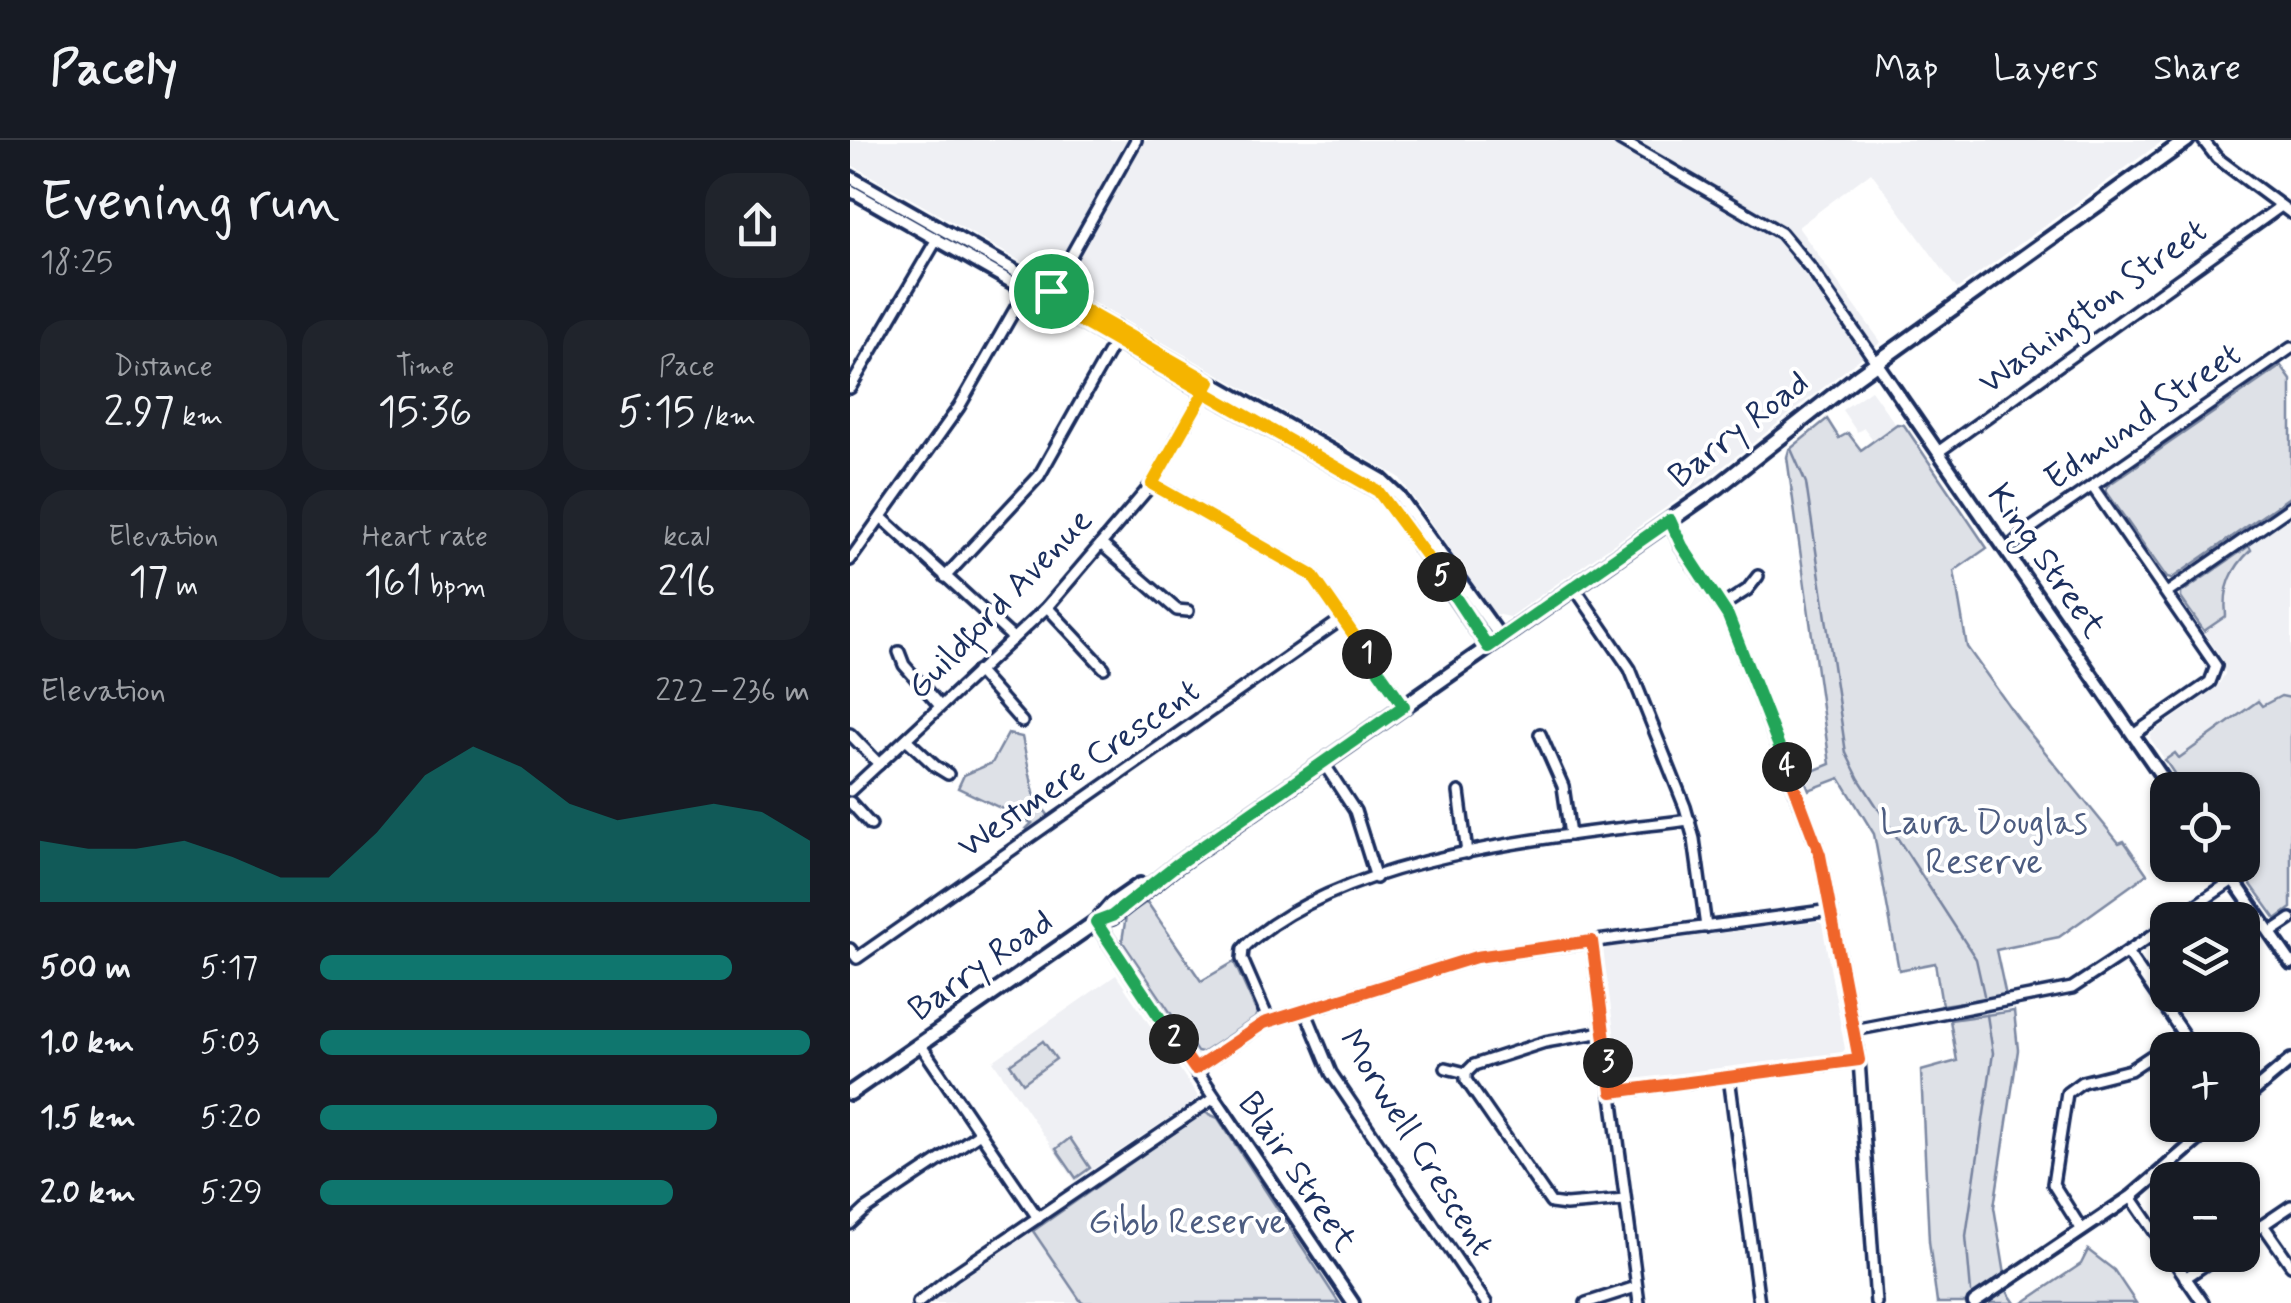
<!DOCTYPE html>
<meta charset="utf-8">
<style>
body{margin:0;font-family:Mynerve,sans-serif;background:#20242c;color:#f1f3f6;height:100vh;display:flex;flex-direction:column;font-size:38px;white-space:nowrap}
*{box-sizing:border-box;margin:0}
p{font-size:32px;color:#9ea1a6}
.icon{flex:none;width:55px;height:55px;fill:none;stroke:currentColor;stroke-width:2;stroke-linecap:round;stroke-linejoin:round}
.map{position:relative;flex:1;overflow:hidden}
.side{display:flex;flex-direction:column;background:#171b24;width:850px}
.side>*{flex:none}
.buttons{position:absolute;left:1300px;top:632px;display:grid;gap:20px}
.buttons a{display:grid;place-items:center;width:110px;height:110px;border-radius:20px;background:#171b24;box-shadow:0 2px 8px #0004;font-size:50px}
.pin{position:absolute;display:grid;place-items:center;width:85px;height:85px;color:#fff;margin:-42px;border:5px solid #fff;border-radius:50%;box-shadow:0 2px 10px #0007}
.km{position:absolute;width:50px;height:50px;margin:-25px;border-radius:50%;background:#222;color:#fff;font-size:28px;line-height:50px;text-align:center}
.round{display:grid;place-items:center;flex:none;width:105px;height:105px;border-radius:30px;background:#20242c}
.overview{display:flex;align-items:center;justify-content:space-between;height:170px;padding:0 40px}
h1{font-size:55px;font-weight:600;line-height:75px}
.stats{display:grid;grid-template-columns:repeat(3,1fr);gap:15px;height:170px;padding:10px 40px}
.stats div{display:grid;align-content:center;border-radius:25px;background:#20242c;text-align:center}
.stats b{font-size:42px;font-weight:600}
.stats small{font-size:28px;font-weight:400}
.stats p{font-size:28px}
.chart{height:280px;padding:20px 40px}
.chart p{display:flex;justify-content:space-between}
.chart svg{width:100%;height:180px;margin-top:10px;fill:#0f766e;opacity:.7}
ul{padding:0 40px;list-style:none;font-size:32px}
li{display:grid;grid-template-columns:160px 120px 1fr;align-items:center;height:75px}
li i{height:25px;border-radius:12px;background:#0f766e}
header{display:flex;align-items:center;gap:60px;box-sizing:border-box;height:140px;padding:0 50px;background:#171b24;border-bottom:2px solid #363941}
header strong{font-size:48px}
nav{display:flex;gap:55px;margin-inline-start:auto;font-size:35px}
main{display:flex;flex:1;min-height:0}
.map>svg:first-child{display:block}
</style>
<header>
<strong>Pacely</strong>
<nav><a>Map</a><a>Layers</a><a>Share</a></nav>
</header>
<main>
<section class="side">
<div class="overview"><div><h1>Evening run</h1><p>18:25</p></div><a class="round"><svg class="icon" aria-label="share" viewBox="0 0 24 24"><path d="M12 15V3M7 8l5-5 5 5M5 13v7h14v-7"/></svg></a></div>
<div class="stats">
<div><p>Distance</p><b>2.97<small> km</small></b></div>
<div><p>Time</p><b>15:36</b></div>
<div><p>Pace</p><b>5:15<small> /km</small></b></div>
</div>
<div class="stats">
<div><p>Elevation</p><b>17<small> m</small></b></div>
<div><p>Heart rate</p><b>161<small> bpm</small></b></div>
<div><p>kcal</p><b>216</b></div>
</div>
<div class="chart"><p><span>Elevation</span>222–236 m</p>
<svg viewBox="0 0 160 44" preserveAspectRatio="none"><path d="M0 44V29L10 31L20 31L30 29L40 33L50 38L60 38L70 27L80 13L90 6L100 11L110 20L120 24L130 22L140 20L150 22L160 29V44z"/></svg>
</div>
<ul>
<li><b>500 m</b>5:17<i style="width:84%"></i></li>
<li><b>1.0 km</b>5:03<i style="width:100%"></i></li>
<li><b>1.5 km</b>5:20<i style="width:81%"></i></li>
<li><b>2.0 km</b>5:29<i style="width:72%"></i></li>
</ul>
</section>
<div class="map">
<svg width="1441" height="1163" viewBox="0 0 1441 1163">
<rect width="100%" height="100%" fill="#fff"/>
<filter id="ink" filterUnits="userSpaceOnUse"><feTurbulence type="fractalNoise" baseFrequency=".01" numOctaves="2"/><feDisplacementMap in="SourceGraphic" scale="20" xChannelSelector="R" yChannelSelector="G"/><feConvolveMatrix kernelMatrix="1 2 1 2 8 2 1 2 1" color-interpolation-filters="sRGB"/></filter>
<g filter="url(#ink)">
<g fill="#eff0f4">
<path d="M0,0H1314L1107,149L1021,32L948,87L1031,202L861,336L659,477L645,474L549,337L0,24Z"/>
<path d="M1021,250L1046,285L1024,301L1014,288L1007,292L992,270Z"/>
<path d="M1441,377V768L1426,779L1392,725V650H1336L1300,598L1301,594L1367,547L1375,534L1372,519L1331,458V453Z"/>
<path d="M967,781L972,784L995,909L992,913L772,942L768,939L752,812L755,808Z"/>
<path d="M266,835L347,955V959L225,1041L143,921Z"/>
<path d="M183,1091L232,1163H81L92,1153Z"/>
</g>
<g fill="#dee1e7" stroke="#7c88a2" stroke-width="2.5">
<path d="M1431,226L1441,240V356L1321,439L1317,438L1256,351L1257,346Z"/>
<path d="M977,279L989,298L998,293L1011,310L1047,284L1054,285L1137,408L1104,431L1117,507L1169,580L1269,703L1274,701L1297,734L1209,797L1146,810L1156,856L1092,865L1085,823L1049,830L1024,694L990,638L959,650L953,635L980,624L937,317L939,310Z"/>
<path d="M1399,406L1401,410C1381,429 1373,448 1376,476L1354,491L1331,458V453Z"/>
<path d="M1431,556L1441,558V768L1426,779L1387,725H1392V650H1335L1315,620L1325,613L1329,618L1408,561L1412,566Z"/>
<path d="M158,594L172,597L185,658L202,680L180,695L176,689L182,683L108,648L114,635L142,623Z"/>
<path d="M297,762L351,841L384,822L407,873L405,878L352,913L347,912L272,801L276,776Z"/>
<path d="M1164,871L1168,910L1144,1067L1158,1153L1165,1163H1087L1079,1101L1071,931L1107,921L1100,880Z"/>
<path d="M193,901L206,919L173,943L160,924Z"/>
<path d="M354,972L368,978L489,1163H232L183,1091Z"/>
<path d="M220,998L240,1028L226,1038L206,1009Z"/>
<path d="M1238,1110L1264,1130L1286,1163H1173L1231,1124Z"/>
</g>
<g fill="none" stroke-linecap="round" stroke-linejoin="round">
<g stroke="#77839f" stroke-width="2.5">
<path d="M941,309L956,343L996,613L1009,639L1126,819L1134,855"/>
<path d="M1121,1152L1116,1096L1143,913L1137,875"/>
</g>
<defs>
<g id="minor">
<path d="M770,0L931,93L962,130L1026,222"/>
<path d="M1353,0L1367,18L1441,73"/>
<path d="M201,151L286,0"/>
<path d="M0,248L87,99"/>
<path d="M1088,312L1431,66"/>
<path d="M302,344L462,435L554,566"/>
<path d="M1242,346L1366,526L1360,542L1283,595"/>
<path d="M31,377L162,497"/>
<path d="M820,380L831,407L878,476L970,715L1009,920L1026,1163"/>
<path d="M251,404L327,470L338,471"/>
<path d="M1156,410L1177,391L1441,208"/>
<path d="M0,420L109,267L176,150"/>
<path d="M95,437L189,336L265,201"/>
<path d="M724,447L780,529L835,667L844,699L856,787"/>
<path d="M1317,453L1441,367"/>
<path d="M872,466L897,450L908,436"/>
<path d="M197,467L254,528"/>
<path d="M49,512L54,525L90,566"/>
<path d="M127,531L172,582"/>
<path d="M0,594L29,624"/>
<path d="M690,594L713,646L720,695"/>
<path d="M56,599L85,626L98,634"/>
<path d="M473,622L505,671L526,738"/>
<path d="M0,651L197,467L302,344L354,252"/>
<path d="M609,652L617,713"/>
<path d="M0,662L21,685"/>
<path d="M1324,780L1383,740"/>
<path d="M1420,793L1441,779"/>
<path d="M742,801L789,1163"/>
<path d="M0,809L7,818L492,479"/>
<path d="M1277,812L1344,910"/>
<path d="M455,870L481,933L636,1163"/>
<path d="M419,881L392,819L393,809C401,799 412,793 422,785C530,711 711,696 840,680"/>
<path d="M1004,890L1222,848L1318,785"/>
<path d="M753,892L695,902L624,925L616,933V940L701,1063L716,1065L775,1060"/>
<path d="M70,904L188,1078"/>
<path d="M596,928L616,933"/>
<path d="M345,929L414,883L626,817L981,770"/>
<path d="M879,937L909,1163"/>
<path d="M761,952L1009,920"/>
<path d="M1281,1057L1318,1111"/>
<path d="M0,1084L15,1070L130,993"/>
<path d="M1413,1085L1441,1125"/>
<path d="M1232,1090L1203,1044L1217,953L1232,942L1280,930L1333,895"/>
<path d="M1392,1099L1441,1066"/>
<path d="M1320,1115L1353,1163"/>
<path d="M1335,1138L1369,1115"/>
<path d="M68,1163L103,1135L364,958"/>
<path d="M736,1163L786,1147"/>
</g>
<g id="tertiary">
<path d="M0,37L531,339L549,356L651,498"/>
<path d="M0,50L528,351L542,366L638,507"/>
<path d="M1026,222L1321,650"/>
<path d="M1373,725L1441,823"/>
<path d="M246,782L503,1163"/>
<path d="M1392,961L1441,920"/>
<path d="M1124,1163L1281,1057L1365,985"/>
</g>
<g id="secondary">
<path d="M246,782L262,777L327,725L869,346L1008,236L1337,0"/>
<path d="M0,953L246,782L261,765L290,745"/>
</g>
</defs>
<use href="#minor" stroke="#1b2f5e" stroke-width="16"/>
<use href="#tertiary" stroke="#1b2f5e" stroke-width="18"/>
<use href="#secondary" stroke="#1b2f5e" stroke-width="20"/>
<use href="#minor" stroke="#fff" stroke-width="9"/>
<use href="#tertiary" stroke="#fff" stroke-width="10"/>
<use href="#secondary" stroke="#fff" stroke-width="12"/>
</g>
</g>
<g fill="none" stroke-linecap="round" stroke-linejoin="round" filter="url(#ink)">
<defs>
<path id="split-1" d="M201,151L360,242L302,344L462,435L517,514"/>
<path id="split-2" d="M324,899L246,782L262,776L326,725L554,566L517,514"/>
<path id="split-3" d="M324,899L345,929L414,883L626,817L742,801L758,923"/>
<path id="split-4" d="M758,923L762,952L1009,920L970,715L937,627"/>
<path id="split-5" d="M592,437L638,507L820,380L832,406L878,476L937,627"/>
<path id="split-6" d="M201,151L186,142L176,150L528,351L592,437"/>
</defs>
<use href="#split-1" stroke="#fff" stroke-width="20"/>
<use href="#split-2" stroke="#fff" stroke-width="20"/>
<use href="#split-3" stroke="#fff" stroke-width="20"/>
<use href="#split-4" stroke="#fff" stroke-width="20"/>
<use href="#split-5" stroke="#fff" stroke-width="20"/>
<use href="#split-6" stroke="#fff" stroke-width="20"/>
<use href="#split-1" stroke="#f5b400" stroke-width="12"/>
<use href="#split-2" stroke="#22a559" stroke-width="12"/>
<use href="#split-3" stroke="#f0652b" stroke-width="12"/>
<use href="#split-4" stroke="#f0652b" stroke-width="12"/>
<use href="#split-5" stroke="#22a559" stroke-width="12"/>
<use href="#split-6" stroke="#f5b400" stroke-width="12"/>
</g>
<g text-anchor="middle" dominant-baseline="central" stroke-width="8" stroke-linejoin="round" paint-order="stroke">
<g font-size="35" fill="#1b2f5e" stroke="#fff">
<text transform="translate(1243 167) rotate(-36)">Washington Street</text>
<text transform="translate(1293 277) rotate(-35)">Edmund Street</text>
<text transform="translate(889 290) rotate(-38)">Barry Road</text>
<text transform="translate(1196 421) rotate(55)">King Street</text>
<text transform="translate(150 464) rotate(-46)">Guildford Avenue</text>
<text transform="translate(229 629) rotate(-35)">Westmere Crescent</text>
<text transform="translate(131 826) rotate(-35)">Barry Road</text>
<text transform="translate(566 1003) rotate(58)">Morwell Crescent</text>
<text transform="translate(447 1032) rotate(56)">Blair Street</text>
</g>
<g font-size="35" fill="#4c5c80" stroke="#fff">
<text x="1134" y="683">Laura Douglas<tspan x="1134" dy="40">Reserve</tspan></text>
<text x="337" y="1083">Gibb Reserve</text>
</g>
</g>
</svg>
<div class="buttons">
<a><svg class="icon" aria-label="locate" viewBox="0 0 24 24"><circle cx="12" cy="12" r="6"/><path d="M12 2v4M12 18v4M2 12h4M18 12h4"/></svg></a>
<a><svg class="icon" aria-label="layers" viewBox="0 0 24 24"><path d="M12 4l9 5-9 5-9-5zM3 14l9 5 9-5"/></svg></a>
<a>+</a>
<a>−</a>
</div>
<div class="pin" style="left:201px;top:151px;background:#1e9e55"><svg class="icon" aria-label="arrive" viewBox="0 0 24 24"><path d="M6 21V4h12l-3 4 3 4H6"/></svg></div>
<b class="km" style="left:517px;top:514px">1</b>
<b class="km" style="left:324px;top:899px">2</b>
<b class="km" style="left:758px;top:923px">3</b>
<b class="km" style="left:937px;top:627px">4</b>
<b class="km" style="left:592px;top:437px">5</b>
</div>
</main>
